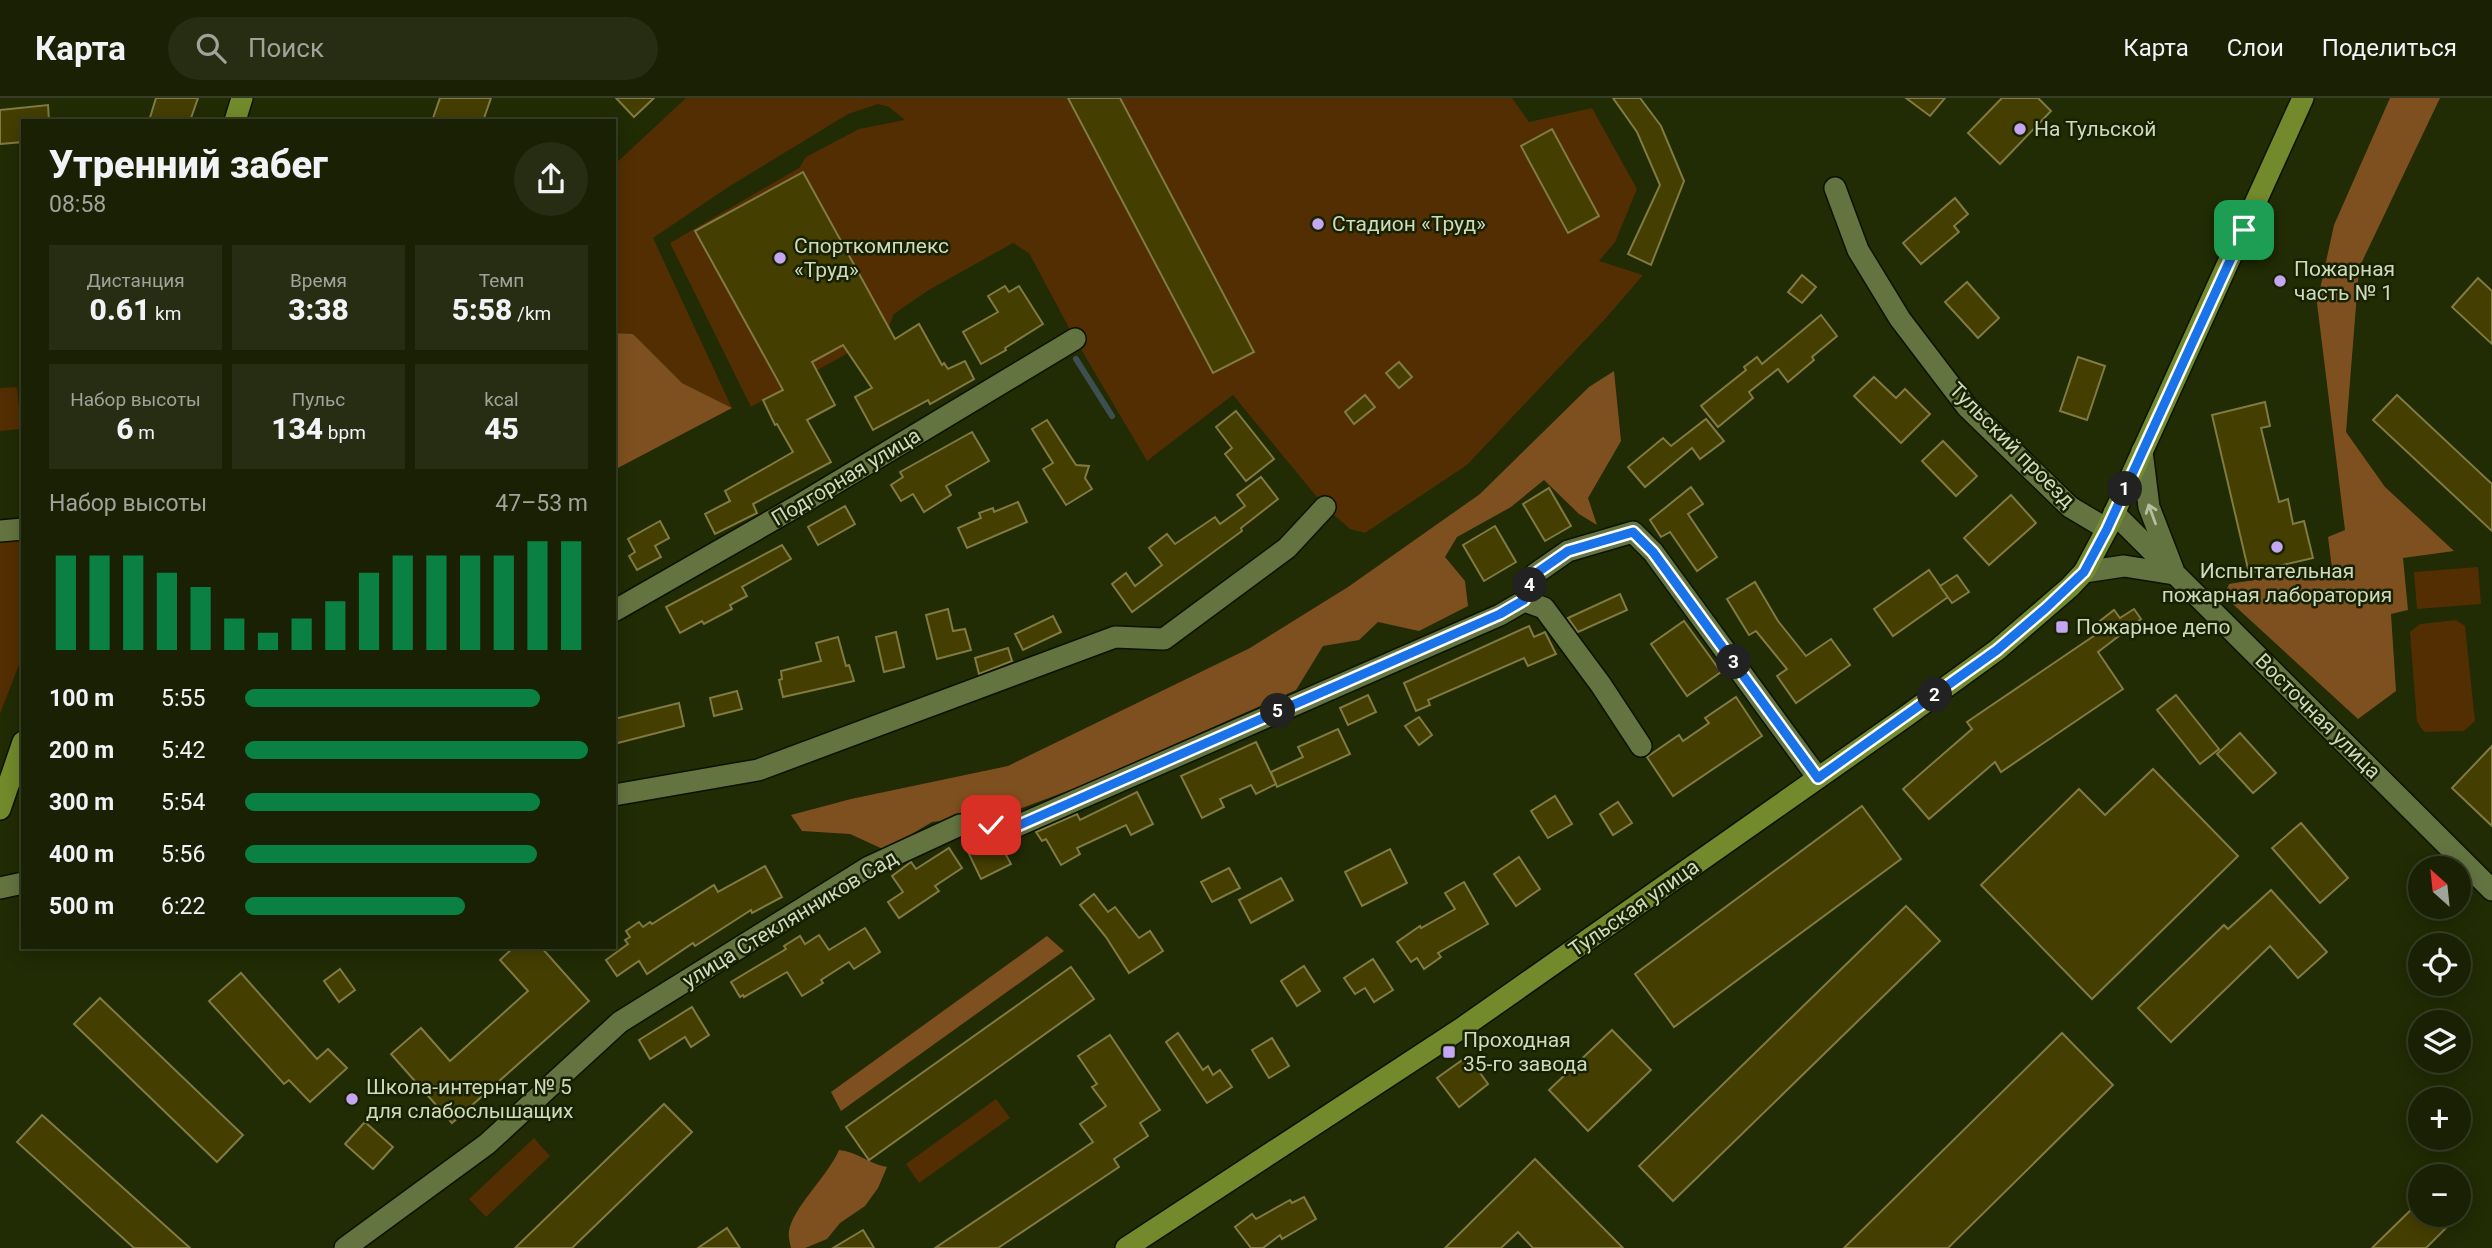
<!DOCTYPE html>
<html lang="ru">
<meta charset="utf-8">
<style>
body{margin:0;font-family:Roboto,sans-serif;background:#262d12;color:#f1f3f6;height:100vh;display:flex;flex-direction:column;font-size:26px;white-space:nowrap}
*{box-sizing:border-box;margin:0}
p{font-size:23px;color:#9fa39a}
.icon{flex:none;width:38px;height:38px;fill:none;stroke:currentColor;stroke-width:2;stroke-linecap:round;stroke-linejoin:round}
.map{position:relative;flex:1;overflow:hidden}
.details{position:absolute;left:21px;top:21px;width:595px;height:830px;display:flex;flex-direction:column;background:#192003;border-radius:0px;box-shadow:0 4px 18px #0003,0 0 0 2px #373e25}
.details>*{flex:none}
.needle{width:46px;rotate:333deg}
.controls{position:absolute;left:2408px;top:758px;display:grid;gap:14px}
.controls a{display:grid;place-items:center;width:63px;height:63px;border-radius:50%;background:#192003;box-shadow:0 4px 18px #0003,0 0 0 2px #373e25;font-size:35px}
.pin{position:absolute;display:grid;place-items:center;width:60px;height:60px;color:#fff;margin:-30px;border-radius:14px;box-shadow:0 4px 10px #0006}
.km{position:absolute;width:35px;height:35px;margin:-18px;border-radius:50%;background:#222;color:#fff;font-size:19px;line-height:35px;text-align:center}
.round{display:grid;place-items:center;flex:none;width:74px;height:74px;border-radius:37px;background:#262d12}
.summary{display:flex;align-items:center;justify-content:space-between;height:119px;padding:0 28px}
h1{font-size:38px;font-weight:800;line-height:52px}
.figures{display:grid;grid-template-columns:repeat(3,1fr);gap:10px;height:119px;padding:7px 28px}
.figures div{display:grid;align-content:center;border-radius:0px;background:#262d12;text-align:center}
.figures b{font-size:30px;font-weight:800}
.figures small{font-size:19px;font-weight:400}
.figures p{font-size:19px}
.chart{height:196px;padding:14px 28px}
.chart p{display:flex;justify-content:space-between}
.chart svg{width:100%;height:126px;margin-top:7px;stroke:#0b8043;stroke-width:6}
ul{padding:0 28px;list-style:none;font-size:23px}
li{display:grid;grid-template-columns:112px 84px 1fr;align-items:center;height:52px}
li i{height:18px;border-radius:9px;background:#0b8043}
header{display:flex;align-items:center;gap:42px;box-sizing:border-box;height:98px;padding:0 35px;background:#192003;border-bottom:2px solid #373e25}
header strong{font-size:33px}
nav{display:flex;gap:38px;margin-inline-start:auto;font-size:24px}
.search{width:490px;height:63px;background:#262d12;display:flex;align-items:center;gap:18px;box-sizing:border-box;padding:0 24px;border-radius:38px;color:#9fa39a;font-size:26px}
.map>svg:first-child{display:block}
</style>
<header>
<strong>Карта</strong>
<div class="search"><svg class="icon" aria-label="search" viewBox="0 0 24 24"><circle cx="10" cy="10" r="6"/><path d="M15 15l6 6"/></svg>Поиск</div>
<nav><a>Карта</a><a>Слои</a><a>Поделиться</a></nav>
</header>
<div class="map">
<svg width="2492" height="1150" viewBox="0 0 2492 1150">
<rect width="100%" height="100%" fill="#212b04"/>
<g fill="#532e02">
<path d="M686,0H1512L1529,24L1592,10L1637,91L1615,144L1599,163L1643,177L1606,220L1467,367L1365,435L1350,431L1325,409L1233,297L1147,363L1075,241L1029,155L1013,145L927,193L894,216L889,228L848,255L751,309L670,145L799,70L806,59L859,31L905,22L889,9L878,6L848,16L730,88L653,140L732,310L682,285L633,236L614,235V67Z"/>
<path d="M17,289L21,331L0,333V290Z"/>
<path d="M23,438V556L0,616V440Z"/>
<path d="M2478,469L2481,506L2417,511L2414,474Z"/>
<path d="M2456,522L2465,528L2475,623L2464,633L2424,634L2417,624L2410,534L2420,526Z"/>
<path d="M996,1001L1010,1020L919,1085L906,1066Z"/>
<path d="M534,1040L550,1058L486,1119L469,1101Z"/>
</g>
<g fill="#7f501f">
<path d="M2390,0H2440L2359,170L2346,334L2385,389L2454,453L2403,460L2408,512L2391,516L2396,593L2358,621L2224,498L2229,486L2332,470L2328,439L2345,432L2317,205L2334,127Z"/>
<path d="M614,235L633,236L682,285L732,310L614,372Z"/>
<path d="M1614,273L1621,343L1588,400L1597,427L1579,416L1544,382L1511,409L1457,439L1445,459L1465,483L1468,508L1419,533L1378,524L1359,542L1323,548L1296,592L1086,686L1006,716L932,724L885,752L850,736L802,733L791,717L851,701L1008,668L1250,550L1348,489L1480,396L1589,289Z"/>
<path d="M1047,838L1064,853L841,1013L831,994Z"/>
<path d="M839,1052C856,1053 869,1066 887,1069L878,1090L865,1108L840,1125L827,1141L805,1150H791C790,1145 788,1138 789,1133C793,1109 828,1078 839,1052Z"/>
</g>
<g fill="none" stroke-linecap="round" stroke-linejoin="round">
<path stroke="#3e4f52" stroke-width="6" d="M1076,261L1112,318"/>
</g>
<g fill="#443e00" stroke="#807a43" stroke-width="2">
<path d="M156,0H198L190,23H149Z"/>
<path d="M440,0H491L483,23H432Z"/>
<path d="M616,0H654L634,19Z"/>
<path d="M1068,0H1120L1254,254L1213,275Z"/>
<path d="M1613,0H1640L1661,28L1684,83L1651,167L1628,156L1660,87L1637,34Z"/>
<path d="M1906,0H1945L1930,18Z"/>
<path d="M2002,0H2038L2051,13L2000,66L1968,35Z"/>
<path d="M48,7L49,23H23V44L0,46V12Z"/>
<path d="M1552,31L1599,118L1568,135L1521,48Z"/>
<path d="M803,74L895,241L919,226L942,267L944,265L948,271L965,263L974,281L930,306L928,302L873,332L855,299L872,290L843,247L812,264L835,307L807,322L831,364L753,406L757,415L715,436L705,416L730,403L725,393L793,354L777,326L775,327L763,302L783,292L695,133Z"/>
<path d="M1955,100L1968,116L1954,128L1959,134L1921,166L1903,145Z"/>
<path d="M1802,177L1816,189L1802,205L1788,194Z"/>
<path d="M2478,180L2492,193V246L2452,209Z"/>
<path d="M1967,184L1999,220L1978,240L1945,204Z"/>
<path d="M1005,188L1009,194L1019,188L1043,226L1005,250L1006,252L981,266L963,234L998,214L988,198Z"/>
<path d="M1821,217L1837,238L1812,259L1814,262L1788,284L1778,271L1749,294L1753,300L1718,329L1701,308L1746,272L1744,269L1757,259L1762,266Z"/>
<path d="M2078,259L2105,268L2087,322L2060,313Z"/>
<path d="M1399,264L1412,279L1399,290L1386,275Z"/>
<path d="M1874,279L1896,300L1905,291L1930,316L1901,345L1854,298Z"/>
<path d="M1365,297L1375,309L1354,326L1345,314Z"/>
<path d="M2397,297L2492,386V433L2373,322Z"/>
<path d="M2265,304L2270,328L2261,330L2279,404L2288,401L2293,426L2304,423L2313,460L2249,475L2212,317Z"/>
<path d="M1236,313L1274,361L1246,383L1225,356L1232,350L1216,329Z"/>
<path d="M1706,321L1724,343L1700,361L1692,350L1645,389L1628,369L1663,340L1671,348Z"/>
<path d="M1047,322L1076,367L1089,368L1085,380L1092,391L1066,407L1043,371L1053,365L1032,331Z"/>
<path d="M972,334L989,363L946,388L951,397L924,414L913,396L901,403L891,387L903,379L900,374Z"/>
<path d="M1943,343L1977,378L1956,398L1922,363Z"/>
<path d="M1261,379L1278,401L1241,430L1242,433L1132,514L1112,486L1126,475L1135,488L1162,467L1149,450L1167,436L1175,446L1215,419L1220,426L1245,408L1237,397Z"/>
<path d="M1691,389L1703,406L1688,416L1717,459L1697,473L1670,434L1661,439L1650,422Z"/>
<path d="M1549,390L1571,428L1545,443L1523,406Z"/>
<path d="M2011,397L2036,425L1989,467L1964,440Z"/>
<path d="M1018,404L1027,424L967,450L958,430L981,420L979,415L993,410L994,414Z"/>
<path d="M845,408L855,426L818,447L808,429Z"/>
<path d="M660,423L669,440L655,448L661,459L637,472L629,458L635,454L628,441Z"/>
<path d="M1495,428L1516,464L1484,483L1463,447Z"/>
<path d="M782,447L791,461L742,489L747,498L730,507L732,511L704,526L702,523L680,535L666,509Z"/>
<path d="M1929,472L1948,499L1893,538L1874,511Z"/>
<path d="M1957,477L1969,494L1952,505L1940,488Z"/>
<path d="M1755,484L1778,523L1806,558L1831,541L1850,567L1796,605L1777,578L1787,571L1756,533L1749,537L1727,501Z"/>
<path d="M1620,496L1627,512L1578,534L1568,520Z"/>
<path d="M948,511L953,533L965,531L971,552L937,561L926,517Z"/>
<path d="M2134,511L2141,521L2098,554L2123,591L2001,674L1995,664L1929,721L1903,691L1972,631L1967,624L2101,533L2096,526L2114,512L2120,520Z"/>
<path d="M1053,518L1061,534L1023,552L1015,536Z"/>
<path d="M1684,523L1721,574L1687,598L1651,546Z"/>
<path d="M1529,528L1534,539L1545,534L1556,556L1528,568L1524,560L1428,602L1430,607L1416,613L1404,585Z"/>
<path d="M896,534L904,569L884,574L876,539Z"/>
<path d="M838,539L846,568L849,567L854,583L783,599L779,582L782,581L781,573L821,563L816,545Z"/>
<path d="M1008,550L1012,563L979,576L975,560Z"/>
<path d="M737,593L742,611L714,618L710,600Z"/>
<path d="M1368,597L1376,614L1348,627L1340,610Z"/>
<path d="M2176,597L2219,651L2200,666L2157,612Z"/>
<path d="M1736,599L1762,638L1673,698L1647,659L1679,637L1683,643L1709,625L1705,620Z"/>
<path d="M679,605L684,628L614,646V621Z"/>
<path d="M1419,619L1432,637L1419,647L1405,628Z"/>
<path d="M1338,631L1350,656L1277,689L1271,674L1303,659L1298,649Z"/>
<path d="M2240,635L2276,675L2253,695L2217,656Z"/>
<path d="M1256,644L1276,686L1256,696L1251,687L1220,701L1224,709L1202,720L1181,678Z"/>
<path d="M2492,648V728L2452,690Z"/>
<path d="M2153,671L2238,758L2092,901L1981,787L2079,691L2105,717Z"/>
<path d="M1137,694L1153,726L1131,737L1126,727L1077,750L1080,756L1061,767L1046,741L1042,743L1036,734L1077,716L1080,722Z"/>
<path d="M1555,698L1572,726L1548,740L1531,713Z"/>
<path d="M1618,704L1632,725L1613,737L1600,716Z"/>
<path d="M1862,708L1901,761L1674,929L1635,876Z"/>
<path d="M2301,725L2348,780L2320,805L2272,750Z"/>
<path d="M994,741L998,742L1011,766L981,781L968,754Z"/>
<path d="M949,750L962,770L935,788L939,793L899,820L888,804L903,794L892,778L911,764L916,771Z"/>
<path d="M1390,751L1407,785L1362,808L1345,774Z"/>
<path d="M1519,759L1540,791L1516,808L1494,776Z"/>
<path d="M765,768L782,799L752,815L751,812L695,848L693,845L647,876L639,863L617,878L606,862L628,846L625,842L630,839L626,833L639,824L643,829L650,824L652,826L714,787L718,794Z"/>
<path d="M1229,770L1240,790L1212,804L1201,784Z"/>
<path d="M1281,780L1293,802L1251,825L1239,802Z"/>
<path d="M1464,784L1488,826L1438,855L1441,859L1424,871L1417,860L1411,864L1397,844L1420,828L1421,830L1455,811L1445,795Z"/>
<path d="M2271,792L2327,854L2298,880L2270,848L2171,944L2138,910L2224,827L2228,831Z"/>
<path d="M1094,796L1108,814L1115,809L1139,840L1150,833L1163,853L1129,875L1106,839L1080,807Z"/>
<path d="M1906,808L1940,843L1673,1103L1639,1068Z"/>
<path d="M865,830L880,854L854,871L849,864L821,882L823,885L802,898L787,874L744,899L743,897L740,899L731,884L786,851L784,848L800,838L805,846L819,837L829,852Z"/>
<path d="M514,849H541L589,903L452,1025L391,956L421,930L450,963L528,893L500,862Z"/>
<path d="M1373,861L1393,892L1374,904L1365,890L1355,896L1344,880Z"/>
<path d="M1304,868L1320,893L1297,908L1281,883Z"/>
<path d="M1071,869L1094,901L869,1062L846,1029Z"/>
<path d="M340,871L355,892L339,904L324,883Z"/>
<path d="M241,875L317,961L328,951L347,970L310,1004L289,982L284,986L209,903Z"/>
<path d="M100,900L243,1037L217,1064L74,926Z"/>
<path d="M692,909L709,937L691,949L685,939L650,961L639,942Z"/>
<path d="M1612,932L1651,972L1588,1033L1549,992Z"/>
<path d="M1178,935L1203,972L1208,968L1213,977L1220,972L1232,989L1207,1005L1166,944Z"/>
<path d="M2062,935L2113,987L1948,1150H1844Z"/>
<path d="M1110,937L1160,1012L1140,1025L1148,1038L1114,1061L1119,1069L998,1150H935L1093,1044L1080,1026L1106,1008L1092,989L1097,986L1078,958Z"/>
<path d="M1272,940L1289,968L1269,980L1252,952Z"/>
<path d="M1468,958L1488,986L1459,1009L1437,980Z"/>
<path d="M664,1006L692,1034L572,1150H515Z"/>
<path d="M42,1017L190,1150H134L17,1044Z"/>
<path d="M365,1024L393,1049L373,1071L345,1046Z"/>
<path d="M1535,1061L1623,1150H1533L1518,1134L1501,1150H1445Z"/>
<path d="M1304,1099L1316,1121L1282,1141L1280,1137L1263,1150H1251L1235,1129L1252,1116L1256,1121L1290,1102L1292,1105Z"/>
<path d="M2420,1103V1116H2460L2426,1150H2372Z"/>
<path d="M727,1130L740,1150H698Z"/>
<path d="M863,1132L874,1150H833Z"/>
</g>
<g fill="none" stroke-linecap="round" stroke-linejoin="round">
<defs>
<g id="minor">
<path d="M1835,90L1858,152L1900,221L1967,309L2070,409L2107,431"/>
<path d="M2142,353L2149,409L2173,471"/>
<path d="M2114,415L2492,792"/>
<path d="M0,433L23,431"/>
<path d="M2084,474L2124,468L2174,476"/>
<path d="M1524,503L1535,476L1568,453L1633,434L1653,454L1818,680"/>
<path d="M1524,503L1544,510L1601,587L1641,648"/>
<path d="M614,513L799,407L1075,241"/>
<path d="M614,697L758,672L1115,539L1164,541L1287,450L1325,409"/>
<path d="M0,790L23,785"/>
<path d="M345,1150L487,1046L620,924L869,769L960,727L1015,729L1500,517L1524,503"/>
</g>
<g id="major">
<path d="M235,23L242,0"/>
<path d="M0,711L23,644"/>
<path d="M1126,1150L1462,930L1905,619L1997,552L2070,489L2084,474L2107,431L2303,0"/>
</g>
</defs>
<use href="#minor" stroke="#0c1300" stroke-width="24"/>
<use href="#major" stroke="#0c1300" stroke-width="24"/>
<use href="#minor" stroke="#647441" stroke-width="21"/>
<use href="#major" stroke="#728a2b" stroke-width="21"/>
</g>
<defs><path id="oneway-shaft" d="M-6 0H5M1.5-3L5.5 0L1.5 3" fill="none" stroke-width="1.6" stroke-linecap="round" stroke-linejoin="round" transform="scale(1.75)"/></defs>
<use stroke="#b4c09f" href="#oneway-shaft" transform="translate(2152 416) rotate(-110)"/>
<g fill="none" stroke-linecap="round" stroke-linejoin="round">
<defs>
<path id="route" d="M991,727L1015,729L1500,516L1524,502L1535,476L1568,453L1633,434L1653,454L1818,680L1997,552L2046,510L2084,474L2107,431L2244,132"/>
</defs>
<use href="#route" stroke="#fff" stroke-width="14"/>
<use href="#route" stroke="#1a73e8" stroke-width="9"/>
</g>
<g fill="#c5a6f1" stroke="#182200" stroke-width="2.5">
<circle cx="2020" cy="31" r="7"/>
<circle cx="1318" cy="126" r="7"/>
<circle cx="780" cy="160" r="7"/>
<circle cx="2280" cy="183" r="7"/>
<circle cx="2277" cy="449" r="7"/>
<rect x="2055" y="522" width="14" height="14" rx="3.5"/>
<rect x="1442" y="947" width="14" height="14" rx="3.5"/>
<circle cx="352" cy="1001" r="7"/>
</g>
<g text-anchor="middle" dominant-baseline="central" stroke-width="5" stroke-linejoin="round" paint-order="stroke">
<g font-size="21" fill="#cfd9be" stroke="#182200" text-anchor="start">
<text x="2034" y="31">На Тульской</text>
<text x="1332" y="126">Стадион «Труд»</text>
<text x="794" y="148">Спорткомплекс<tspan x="794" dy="24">«Труд»</tspan></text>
<text x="2294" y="171">Пожарная<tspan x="2294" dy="24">часть № 1</tspan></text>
<text x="2277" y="473" text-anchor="middle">Испытательная<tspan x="2277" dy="24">пожарная лаборатория</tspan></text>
<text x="2076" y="529">Пожарное депо</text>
<text x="1463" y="942">Проходная<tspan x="1463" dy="24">35-го завода</tspan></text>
<text x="366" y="989">Школа-интернат № 5<tspan x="366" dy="24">для слабослышащих</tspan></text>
</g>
<g font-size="21" fill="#cfd9be" stroke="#182200">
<text transform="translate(2012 347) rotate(45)">Тульский проезд</text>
<text transform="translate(846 379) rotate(-31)">Подгорная улица</text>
<text transform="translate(2318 618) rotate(45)">Восточная улица</text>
<text transform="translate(1634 810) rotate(-35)">Тульская улица</text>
<text transform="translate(790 821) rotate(-31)">улица Стеклянников Сад</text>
</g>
</g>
</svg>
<div class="controls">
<a><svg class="needle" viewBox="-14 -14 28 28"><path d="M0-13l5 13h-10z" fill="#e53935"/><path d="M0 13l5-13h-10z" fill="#9fa39a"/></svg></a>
<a><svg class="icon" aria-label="locate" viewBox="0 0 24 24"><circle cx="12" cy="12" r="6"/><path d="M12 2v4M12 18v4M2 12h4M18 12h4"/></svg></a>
<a><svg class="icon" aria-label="layers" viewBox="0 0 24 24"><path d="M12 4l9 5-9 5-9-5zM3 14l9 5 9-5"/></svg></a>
<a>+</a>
<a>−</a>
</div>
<div class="pin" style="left:2244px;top:132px;background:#1e9e55"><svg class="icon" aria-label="arrive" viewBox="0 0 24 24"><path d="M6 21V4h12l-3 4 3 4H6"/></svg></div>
<div class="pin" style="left:991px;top:727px;background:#d93025"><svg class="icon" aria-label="check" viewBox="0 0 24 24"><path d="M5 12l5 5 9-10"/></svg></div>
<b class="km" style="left:2125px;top:391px">1</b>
<b class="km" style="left:1935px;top:597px">2</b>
<b class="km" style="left:1734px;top:564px">3</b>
<b class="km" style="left:1530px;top:487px">4</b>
<b class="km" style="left:1278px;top:613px">5</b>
<section class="details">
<div class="summary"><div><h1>Утренний забег</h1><p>08:58</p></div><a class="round"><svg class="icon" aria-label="share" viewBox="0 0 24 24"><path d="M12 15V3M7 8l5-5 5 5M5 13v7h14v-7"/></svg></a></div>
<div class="figures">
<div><p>Дистанция</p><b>0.61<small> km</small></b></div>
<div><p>Время</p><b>3:38</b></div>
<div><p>Темп</p><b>5:58<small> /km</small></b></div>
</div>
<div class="figures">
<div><p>Набор высоты</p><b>6<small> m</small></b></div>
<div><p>Пульс</p><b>134<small> bpm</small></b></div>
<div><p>kcal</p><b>45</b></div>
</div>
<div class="chart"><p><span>Набор высоты</span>47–53 m</p>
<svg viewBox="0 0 160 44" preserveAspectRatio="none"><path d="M5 44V11M15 44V11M25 44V11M35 44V17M45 44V22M55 44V33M65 44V38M75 44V33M85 44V27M95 44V17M105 44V11M115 44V11M125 44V11M135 44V11M145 44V6M155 44V6"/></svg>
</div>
<ul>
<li><b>100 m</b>5:55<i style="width:86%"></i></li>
<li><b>200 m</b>5:42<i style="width:100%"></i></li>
<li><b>300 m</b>5:54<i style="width:86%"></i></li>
<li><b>400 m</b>5:56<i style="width:85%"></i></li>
<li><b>500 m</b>6:22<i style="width:64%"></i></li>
</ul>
</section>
</div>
